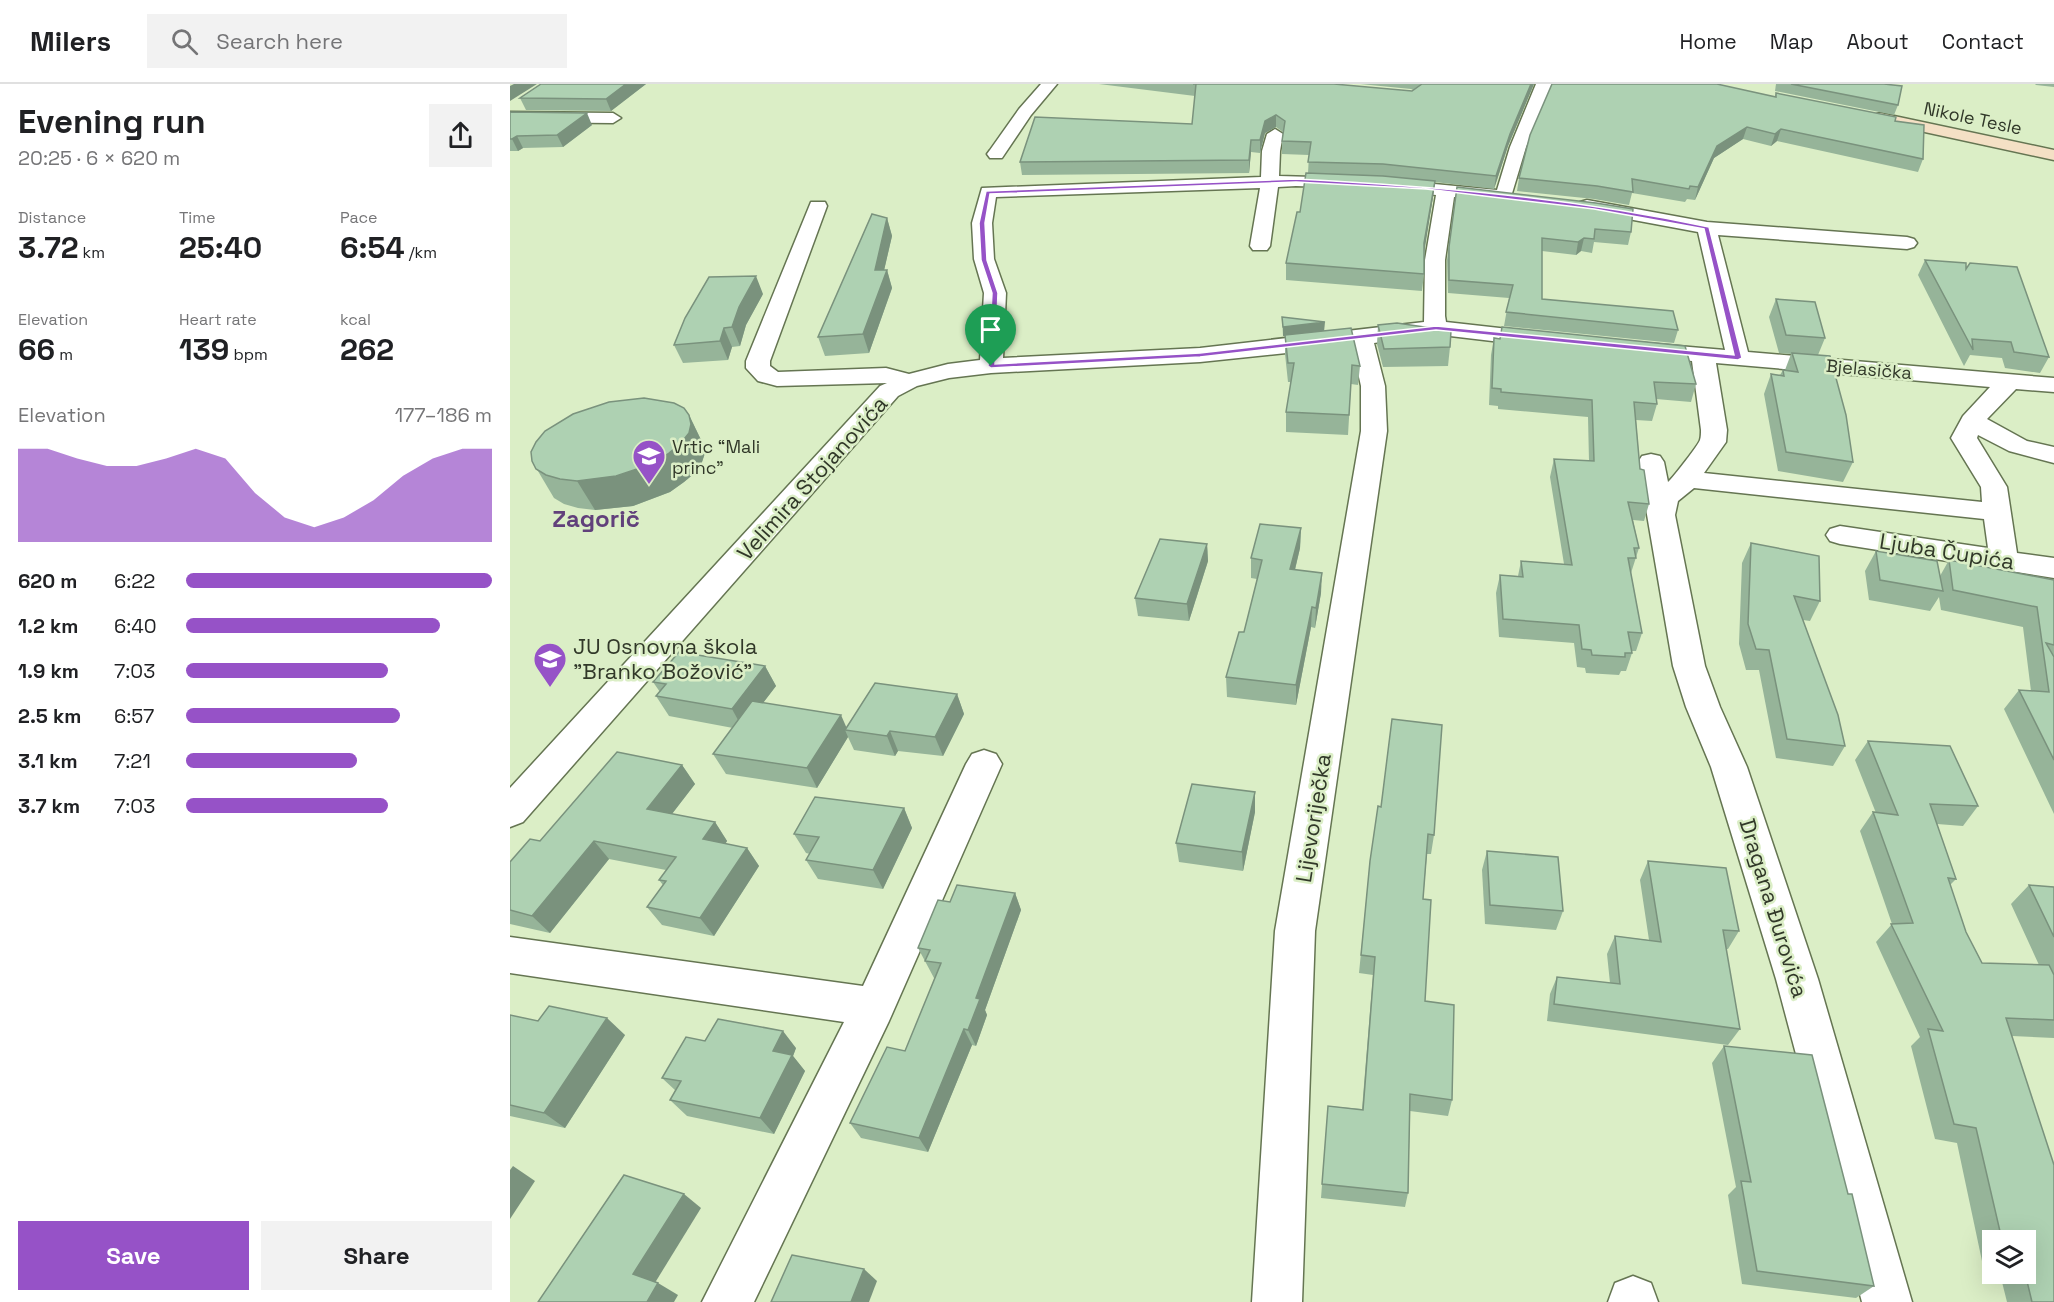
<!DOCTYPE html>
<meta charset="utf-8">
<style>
body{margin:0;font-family:"Space Grotesk",sans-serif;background:#f2f2f2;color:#202124;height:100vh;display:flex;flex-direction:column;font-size:22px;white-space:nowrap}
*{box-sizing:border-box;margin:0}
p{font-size:20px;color:#757577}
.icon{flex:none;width:33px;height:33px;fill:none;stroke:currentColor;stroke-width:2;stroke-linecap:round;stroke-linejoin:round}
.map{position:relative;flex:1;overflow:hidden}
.side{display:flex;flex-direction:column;background:#fff;width:510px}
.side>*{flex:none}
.tools{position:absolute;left:1472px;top:1146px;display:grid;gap:12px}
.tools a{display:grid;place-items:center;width:54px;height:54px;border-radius:0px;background:#fff;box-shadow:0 6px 24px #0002;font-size:30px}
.pin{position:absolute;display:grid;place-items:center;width:51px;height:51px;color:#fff;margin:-62px -26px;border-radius:50% 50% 50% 0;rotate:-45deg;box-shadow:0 0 6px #0007}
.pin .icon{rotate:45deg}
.round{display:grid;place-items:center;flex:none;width:63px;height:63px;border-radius:0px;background:#f2f2f2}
.overview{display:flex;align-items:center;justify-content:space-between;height:102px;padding:0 18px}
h1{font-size:33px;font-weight:700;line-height:45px}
.figures{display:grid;grid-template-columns:repeat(3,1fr);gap:9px;height:102px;padding:6px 18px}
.figures div{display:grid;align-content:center}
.figures b{font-size:30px;font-weight:700}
.figures small{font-size:16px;font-weight:400}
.figures p{font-size:16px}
.chart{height:168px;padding:12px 18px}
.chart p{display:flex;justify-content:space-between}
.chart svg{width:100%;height:108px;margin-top:6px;fill:#9652c7;opacity:.7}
.cta{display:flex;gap:12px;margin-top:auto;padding:12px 18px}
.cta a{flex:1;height:69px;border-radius:0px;background:#9652c7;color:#fff;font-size:24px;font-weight:700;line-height:69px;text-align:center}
.cta a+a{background:#f2f2f2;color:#202124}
ul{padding:0 18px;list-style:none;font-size:20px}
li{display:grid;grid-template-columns:96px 72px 1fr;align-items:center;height:45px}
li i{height:15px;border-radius:8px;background:#9652c7}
header{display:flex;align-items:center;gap:36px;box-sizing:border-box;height:84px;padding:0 30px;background:#fff;border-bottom:2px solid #e0e0e0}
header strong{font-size:28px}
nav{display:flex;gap:33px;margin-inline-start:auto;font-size:21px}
.search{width:420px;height:54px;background:#f2f2f2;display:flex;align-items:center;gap:15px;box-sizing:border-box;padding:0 21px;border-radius:0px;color:#757577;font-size:22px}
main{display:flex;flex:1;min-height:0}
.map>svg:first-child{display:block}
</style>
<header>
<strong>Milers</strong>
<div class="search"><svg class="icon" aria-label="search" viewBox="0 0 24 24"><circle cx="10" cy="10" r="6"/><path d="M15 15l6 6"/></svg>Search here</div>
<nav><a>Home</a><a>Map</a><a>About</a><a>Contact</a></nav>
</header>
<main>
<section class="side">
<div class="overview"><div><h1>Evening run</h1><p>20:25 · 6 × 620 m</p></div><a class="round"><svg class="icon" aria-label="share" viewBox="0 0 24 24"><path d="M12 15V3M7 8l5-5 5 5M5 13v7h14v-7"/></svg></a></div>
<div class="figures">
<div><p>Distance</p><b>3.72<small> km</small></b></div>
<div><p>Time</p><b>25:40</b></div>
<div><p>Pace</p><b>6:54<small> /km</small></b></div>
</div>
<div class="figures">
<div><p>Elevation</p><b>66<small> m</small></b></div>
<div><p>Heart rate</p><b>139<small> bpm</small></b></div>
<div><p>kcal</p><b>262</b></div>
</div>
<div class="chart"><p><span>Elevation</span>177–186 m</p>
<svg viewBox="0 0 160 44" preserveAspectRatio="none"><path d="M0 44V6L10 6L20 10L30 13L40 13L50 10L60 6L70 10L80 24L90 34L100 38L110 34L120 27L130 17L140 10L150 6L160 6V44z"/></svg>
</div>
<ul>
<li><b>620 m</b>6:22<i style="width:100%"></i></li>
<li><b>1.2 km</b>6:40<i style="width:83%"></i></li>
<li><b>1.9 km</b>7:03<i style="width:66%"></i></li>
<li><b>2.5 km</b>6:57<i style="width:70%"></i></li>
<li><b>3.1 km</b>7:21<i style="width:56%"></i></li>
<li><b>3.7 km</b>7:03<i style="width:66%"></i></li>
</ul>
<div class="cta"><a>Save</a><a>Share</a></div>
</section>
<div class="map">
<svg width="1544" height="1218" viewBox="0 0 1544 1218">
<rect width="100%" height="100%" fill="#dbeec6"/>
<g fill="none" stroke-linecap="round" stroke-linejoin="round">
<defs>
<g id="street">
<path d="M531,0H547L521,31L492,74H480L477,70L480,66L509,25Z"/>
<path d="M1026,0H1042L1016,63L1000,116L990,118L944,113L935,176V232L936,238L1034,249L1042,251L1045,256L1042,261L1034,263L940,252H911L864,259L875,302L877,347L805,847L792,1218H742L765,847L851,347V302L842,262L690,278L481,289L439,294L407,302L388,312L13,738L0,743V704L370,302L377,299L267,302L248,297L236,284V277L301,118H315L317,122L260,277V282L268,288L376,284L399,290L438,280L470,276L474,209L464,175L462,139L472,104L751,93L752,67L757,50L765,45L773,50L770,67L769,92L872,95L987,106L1000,63ZM786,102L872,105L926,111L915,176L914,238L690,264L493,274L496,209L484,175L482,139L486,113L750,104L740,162L743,166H757L760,162L768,103Z"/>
<path d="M0,28L103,29L111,34L103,39L0,38Z"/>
<path d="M1077,116L1197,138L1397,153L1404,155L1407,159L1404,163L1397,165L1208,151L1238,268L1544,294V308L1506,305L1477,335L1517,357L1544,363V379L1499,367L1468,351L1467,354L1497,403L1507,469L1544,474V494L1330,460L1320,457L1316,451L1320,445L1330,442L1478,464L1474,435L1184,404L1168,417L1165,431L1195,582L1210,623L1237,683L1308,895L1402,1218H1352L1266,895L1201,683L1176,623L1163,582L1128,378L1132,372L1141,370L1150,372L1154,378L1158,398C1163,394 1189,360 1190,356C1191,353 1191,349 1191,346L1182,277L1125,271L1122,266L1125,261L1133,259L1215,266L1188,148L1070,126L1068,122L1070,118ZM1206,279L1480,303L1453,332L1441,354L1471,403L1472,418L1194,389L1216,358L1217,346Z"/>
<path d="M474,666L486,670L492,680L379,937L244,1218H192L334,938L0,889V853L353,902L456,680L462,670Z"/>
<path d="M1123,1192L1141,1199L1148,1218H1098L1105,1199Z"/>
</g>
<path id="secondary" d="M1370,29L1544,66V76L1364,37L1362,34L1364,31Z"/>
</defs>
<use href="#street" stroke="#657552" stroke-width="3"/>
<use href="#secondary" stroke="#657552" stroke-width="3"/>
<use href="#street" fill="#fff" fill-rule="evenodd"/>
<use href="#secondary" fill="#f4e0c5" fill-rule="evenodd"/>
</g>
<g fill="#96b499">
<path d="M31,0H136L101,27L16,26L10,14Z"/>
<path d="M589,0H824L902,7L903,6L901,5L850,0H1024L998,62L984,105L925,98L923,113L914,166V190L912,207L776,196V179L790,128L798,89L799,71L772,70V57L773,48L766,43L755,49L750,69L741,68L739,89L512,91L510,78L682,40L685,12Z"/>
<path d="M1266,0H1374L1388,21L1384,31L1265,7Z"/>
<path d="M1525,0H1544V3L1526,1Z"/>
<path d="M1266,9L1385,37L1413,75L1408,88L1267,57L1261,62L1233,55L1204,74L1185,116L1177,115L1175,118L1122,109L1119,121L1084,115L1007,107L1009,94L1265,12Z"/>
<path d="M0,28L82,41L53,63L13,64L8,67H0Z"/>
<path d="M947,103L1121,148L1118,161L1084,158L1082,169L1071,167L1066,171L1032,167V215L1168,246L1164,259L994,242L999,214L938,209L937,176Z"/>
<path d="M377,134L382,152L374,186H377L382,204L359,269L315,272L308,253Z"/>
<path d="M1415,176L1456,185L1539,273L1530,289L1495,284L1492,274L1460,271L1454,282L1408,191Z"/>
<path d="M253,210L236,241L230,262L222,263L218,276L173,279L164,261Z"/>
<path d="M1266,215L1315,254L1308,271L1343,378L1333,398L1268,387L1254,310L1261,290L1270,291L1273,286H1275L1281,270L1269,269L1259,233Z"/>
<path d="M772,233L814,247L850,282L848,301L841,300L838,351L776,348V328L781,298H778L775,270V252H773Z"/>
<path d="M868,241L940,263L938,282L873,283L867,260Z"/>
<path d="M984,254L1186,300L1181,318L1146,315L1147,320L1142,337L1126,336L1130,385L1139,420L1134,437L1123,436L1129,464L1121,489L1132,549L1126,567H1122V569L1116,587H1111L1109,591L1076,589L1075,584L1067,583L1064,559L989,553L986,509L990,491L1008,492L1011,477L1054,480L1040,393L1044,375L1079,377L1078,333L988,325V322L979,321L981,271Z"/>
<path d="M179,331L193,360L195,369L192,378L186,388L174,398L160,408L123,422L85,426L68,424L54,420L44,414L22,377Z"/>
<path d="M791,444L790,464L785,486L811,509L805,544L801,543L786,621L717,613L716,593L734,548L747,495L741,494V474Z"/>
<path d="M1241,459L1310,517L1300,537L1293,536L1335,662L1323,682L1266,674L1249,586H1236L1229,560L1232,479Z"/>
<path d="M697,460L698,477L679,537L628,532L625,514Z"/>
<path d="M1366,467L1430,492L1439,476L1544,496V730L1494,625L1509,606L1521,607L1513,543L1431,526L1429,513L1420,527L1359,516L1355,487Z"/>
<path d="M255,582L266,602L253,619L337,644L447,610L454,630L433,672L388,667L385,672L344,666L338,653L307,704L216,690L203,670L223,644L159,632L146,612L150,608L143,598Z"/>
<path d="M1358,657L1468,722L1453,742L1427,740L1446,795L1440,801L1456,848L1472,879L1529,881L1501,820L1519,801L1544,803V954L1502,952L1544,1218H1497L1490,1190H1515V1156H1482V1179L1472,1177L1447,1059L1425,1055L1401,962L1410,953L1366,858L1382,840L1350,747L1363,728L1366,729L1345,676Z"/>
<path d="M172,681L185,700L162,730L205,738L217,757L215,760L237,764L249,782L204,852L152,841L137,823L153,801L149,796L156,786L99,775L40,849L0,840V778L30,757Z"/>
<path d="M745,708V728L733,787L669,778L666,759Z"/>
<path d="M868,722L924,751L921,770H917L913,815L915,917L942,1016L938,1032L900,1027L898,1109L895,1123L811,1114L818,1022L852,1025L863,891L849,889L860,777Z"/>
<path d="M394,724L402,744L373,805L308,795L296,776L300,770L296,769L284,750Z"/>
<path d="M977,767L1053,827L1046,846L975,840L972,786Z"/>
<path d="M1138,777L1229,847L1218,865H1216L1230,945L1218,961L1037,937L1040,910L1047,893L1100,899L1097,870L1105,852L1139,856L1130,796Z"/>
<path d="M505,809L511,826L475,926L477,931L466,962L462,961L418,1068L351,1054L340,1039L395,967L425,894H424L408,864L440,818Z"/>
<path d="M0,931L28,937L115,951L55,1044L0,1032Z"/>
<path d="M195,957L286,964L283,972L295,987L264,1050L177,1032L160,1016L166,1007L152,994Z"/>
<path d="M1214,962L1338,1110L1364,1202L1346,1214L1232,1200L1218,1111L1226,1103L1202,979Z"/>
</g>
<g fill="#7a927d">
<path d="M4,0H27L0,17V2Z"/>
<path d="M116,0H136L101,27L96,15Z"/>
<path d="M1021,0H1024L998,62L984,105L986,92L1000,50Z"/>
<path d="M77,29L82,41L53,63L47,51Z"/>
<path d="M766,31V43L755,49L750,69V56L755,37Z"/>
<path d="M1237,43L1233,55L1204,74L1185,116L1188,103L1207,62Z"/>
<path d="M1271,45L1267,57L1261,62L1265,50Z"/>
<path d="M7,52L13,64L8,67L2,55Z"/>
<path d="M741,56V68L739,89V76Z"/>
<path d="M925,97L923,113L913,176L914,159Z"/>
<path d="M377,134L382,152L370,204L365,186Z"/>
<path d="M1074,154L1071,167L1066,171L1068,158Z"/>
<path d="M377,186L382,204L359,269L353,250Z"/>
<path d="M246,192L253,210L236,241L230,262L222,243L229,223Z"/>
<path d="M815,238L814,248L773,252V243Z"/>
<path d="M214,244L222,263L218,276L210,257Z"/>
<path d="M179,331L193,360L195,369L192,378L186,388L174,398L160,408L123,422L85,426L67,397Z"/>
<path d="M791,444L790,464L780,506V485Z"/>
<path d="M697,460L698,477L679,537L677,520Z"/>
<path d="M812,489L811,509L805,544L806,524Z"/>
<path d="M802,523L801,543L786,621V601Z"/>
<path d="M255,582L266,602L233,645L222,625Z"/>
<path d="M447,610L454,630L433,672L425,653Z"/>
<path d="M331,631L338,647L335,646L338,653L307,704L297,684Z"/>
<path d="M380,647L388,667L385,672L377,652Z"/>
<path d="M172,681L185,700L151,744L137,725Z"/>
<path d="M745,708V728L733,787L732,768Z"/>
<path d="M394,724L402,744L373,805L363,786Z"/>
<path d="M205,738L217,757L206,774L193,755Z"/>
<path d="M84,757L99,775L40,849L22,832Z"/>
<path d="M237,764L249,782L204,852L190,834Z"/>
<path d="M505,809L511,826L475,926L477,931L466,962L458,946L466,914Z"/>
<path d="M97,934L115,951L55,1044L34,1029Z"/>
<path d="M454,945L462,961L418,1068L409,1054Z"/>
<path d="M273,947L286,964L283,972L295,987L264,1050L250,1034L263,967Z"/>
<path d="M3,1082L25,1097L0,1135V1086Z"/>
<path d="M174,1110L191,1124L143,1202L123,1190Z"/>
<path d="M354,1185L367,1197L359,1218H341Z"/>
<path d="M148,1199L168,1211L164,1218H137Z"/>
</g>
<g fill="#aed1b2" stroke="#7a927d" stroke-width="1.5">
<path d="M31,0H116L96,15L10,14Z"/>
<path d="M683,0H824L902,7L912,0H1021L1000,50L986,92L873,80L798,78L801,58L772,57L775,37L766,31L755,37L750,56H741L739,76L510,78L525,33L682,40L686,0Z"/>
<path d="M1042,0H1207L1266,13V9L1386,33L1385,37L1414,41L1413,75L1271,45L1265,50L1237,43L1207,62L1188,103L1180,102L1179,105L1122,95L1123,108L1087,102L1009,94L1020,51Z"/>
<path d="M1281,0H1374L1392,2L1388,21Z"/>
<path d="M0,28L77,29L47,51L7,52L2,55H0Z"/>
<path d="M796,89L873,92L925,97L914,159V190L776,179L787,128H790Z"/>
<path d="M947,103L1086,119L1123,125L1121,148L1085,145L1084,155L1074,154L1068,158L1032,154V215L1163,227L1168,246L996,228L1003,201L939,196V163Z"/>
<path d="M362,130L377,134L365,186H377L353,250L308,253Z"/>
<path d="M1415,176L1456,179V185L1460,179L1507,183L1539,273L1504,268L1501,258L1462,255L1463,266Z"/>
<path d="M246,192L229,223L222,243L214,244L210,257L164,261L175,234L199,193Z"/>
<path d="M1266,215L1305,218L1315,254L1276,251Z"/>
<path d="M772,233L815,238L773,243Z"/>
<path d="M887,239L941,247L940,263L874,265L868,241Z"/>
<path d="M992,243L1175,262L1186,300L1144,298L1147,320L1124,318L1130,385L1134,386L1139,420L1118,418L1129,464H1124L1126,474H1118L1132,549L1118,548L1122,569H1115V573L1082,571L1081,566L1072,565L1069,541L993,535L990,491L1013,493L1011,477L1062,481L1044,375L1084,377L1082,316L991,308V305L982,304L984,254L990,255Z"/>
<path d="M841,244L850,282L842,281L839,331L776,328L784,279H778L775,251Z"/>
<path d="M1282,269L1320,272L1336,331L1343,378L1276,368L1261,290L1274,292L1273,286L1288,288Z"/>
<path d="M134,314L164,319L174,324L179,331L181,340L179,349L171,359L159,369L145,379L106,392L67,397L50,395L36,391L26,385L22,377L21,368L26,358L35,347L63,330L99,318Z"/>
<path d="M750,440L791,444L780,485L812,489L806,524L802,523L786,601L716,593L729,548H734L752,476L741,474Z"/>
<path d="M650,455L697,460L677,520L625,514Z"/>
<path d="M1241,459L1309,472L1310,517L1284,512L1328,631L1335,662L1277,655L1259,566L1246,565L1238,540Z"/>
<path d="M1366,467L1427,477L1433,507L1370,496Z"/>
<path d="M1439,476L1544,496V561L1536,559L1544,573V676L1509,606L1539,608L1527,523L1443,506Z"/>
<path d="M169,568L255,582L222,625L146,612L156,600L143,598Z"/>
<path d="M365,599L447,610L425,653L380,647L377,652L335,646Z"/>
<path d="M242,617L331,631L297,684L203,670Z"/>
<path d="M882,635L932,641L924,751L918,750L913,815L921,816L915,917L944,921L942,1016L900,1010L898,1109L812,1100L818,1022L853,1026L865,873L851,871L860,777L868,722L871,723Z"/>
<path d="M1358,657L1440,662L1468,722L1420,720L1446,795L1438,794L1456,848L1472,879L1539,881L1544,891V936L1496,934L1544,1081V1218H1522L1515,1189V1156H1492L1466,1044L1444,1040L1418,945L1433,947L1381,840L1403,839L1363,728L1388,731Z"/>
<path d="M107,668L172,681L137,725L205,738L193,755L237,764L190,834L137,823L156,797L149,796L166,773L84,757L22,832L0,826V778L20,755L30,757Z"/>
<path d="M682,700L745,708L732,768L666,759Z"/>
<path d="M305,713L394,724L363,786L296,776L309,753L284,750Z"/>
<path d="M977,767L1048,773L1053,827L980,821Z"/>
<path d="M1138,777L1216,784L1229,847L1213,846L1230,945L1044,920L1047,893L1110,900L1105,852L1151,858Z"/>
<path d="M447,801L505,809L466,914L470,915L458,946L454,945L409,1054L340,1039L377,963L395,967L431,879L415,877L420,866L408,864L428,816L440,818Z"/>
<path d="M1519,801L1544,803V853Z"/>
<path d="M39,922L97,934L34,1029L0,1021V931L28,937Z"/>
<path d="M208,935L273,947L263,967L282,971L250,1034L160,1016L171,997L152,994L176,953L195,957Z"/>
<path d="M1214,962L1302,971L1338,1110H1342L1364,1202L1247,1187L1231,1097L1241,1098Z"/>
<path d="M114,1091L174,1110L123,1190L148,1199L137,1218H28Z"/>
<path d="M282,1171L354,1185L341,1218H261Z"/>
</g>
<path fill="#9652c7" stroke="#fff" stroke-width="1.5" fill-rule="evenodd" d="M786,95C925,102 1062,114 1199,143L1232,274L1228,276L926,246L690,273L481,284L478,282L482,209L471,176L469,139L476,107ZM786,98L916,105L1084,125L1194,145L1224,271L926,242L690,269L485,280L488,209L477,176L475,139L480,110Z"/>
<defs>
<symbol id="school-pin" viewBox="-11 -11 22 30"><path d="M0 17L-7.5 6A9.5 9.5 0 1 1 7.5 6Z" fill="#9652c7" stroke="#dbeec6"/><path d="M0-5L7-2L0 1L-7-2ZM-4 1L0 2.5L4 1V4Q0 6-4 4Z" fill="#fff"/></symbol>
</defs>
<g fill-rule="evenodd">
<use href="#school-pin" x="120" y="353" width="38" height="52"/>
<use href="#school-pin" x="21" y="556" width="38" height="52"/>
</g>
<g text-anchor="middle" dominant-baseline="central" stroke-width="5" stroke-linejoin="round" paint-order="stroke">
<g font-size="18" fill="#313829" stroke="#dbeec6">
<text transform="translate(1463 34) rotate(12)">Nikole Tesle</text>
<text transform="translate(1359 285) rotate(5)">Bjelasička</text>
</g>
<g font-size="18" fill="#313829" stroke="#dbeec6" text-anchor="start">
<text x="162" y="362">Vrtic “Mali<tspan x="162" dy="21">princ”</tspan></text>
</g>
<g font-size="22" fill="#313829" stroke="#dbeec6">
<text transform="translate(302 394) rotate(-48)">Velimira Stojanovića</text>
<text transform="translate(1437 467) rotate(9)">Ljuba Čupića</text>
<text transform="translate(803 734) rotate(-81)">Lijevoriječka</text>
<text transform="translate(1264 824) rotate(73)">Dragana Đurovića</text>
</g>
<g font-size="22" fill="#313829" stroke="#dbeec6" text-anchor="start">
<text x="63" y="562">JU Osnovna škola<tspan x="63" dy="25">"Branko Božović"</tspan></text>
</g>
<g font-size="24" font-weight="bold" fill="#61407b" stroke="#dbeec6">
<text x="86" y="434">Zagorič</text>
</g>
</g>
</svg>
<div class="tools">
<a><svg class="icon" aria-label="layers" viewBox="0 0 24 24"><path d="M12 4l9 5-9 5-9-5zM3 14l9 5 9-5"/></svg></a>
</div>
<div class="pin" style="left:481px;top:282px;background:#1e9e55"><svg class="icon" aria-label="arrive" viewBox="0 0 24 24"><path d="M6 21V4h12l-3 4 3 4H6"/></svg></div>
</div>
</main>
